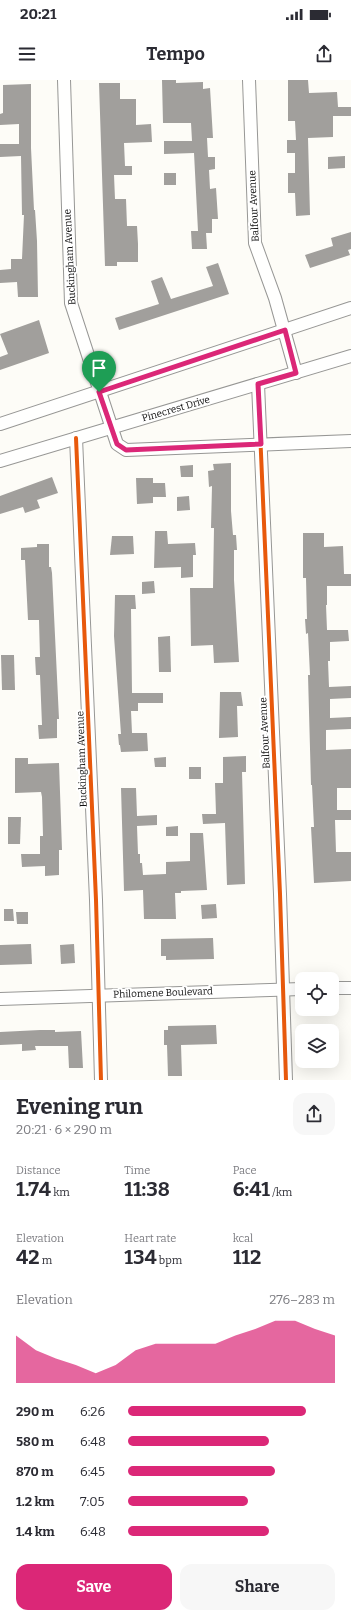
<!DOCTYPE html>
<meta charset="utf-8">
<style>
body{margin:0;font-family:Bitter,serif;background:#f7f7f7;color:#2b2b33;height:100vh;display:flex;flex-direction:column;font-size:15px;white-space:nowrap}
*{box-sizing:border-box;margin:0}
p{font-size:13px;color:#7c7c81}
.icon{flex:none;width:22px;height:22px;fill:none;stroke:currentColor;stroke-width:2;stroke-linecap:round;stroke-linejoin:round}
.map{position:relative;height:1000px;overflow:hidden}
.panel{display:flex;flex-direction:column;background:#fff;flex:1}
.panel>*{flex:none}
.tools{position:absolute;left:295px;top:892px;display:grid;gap:8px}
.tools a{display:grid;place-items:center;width:44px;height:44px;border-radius:8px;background:#fff;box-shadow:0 4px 16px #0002;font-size:20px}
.pin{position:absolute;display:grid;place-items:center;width:34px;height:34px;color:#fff;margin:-41px -17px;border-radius:50% 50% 50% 0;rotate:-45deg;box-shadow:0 0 4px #0007}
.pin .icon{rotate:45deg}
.round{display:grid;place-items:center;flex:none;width:42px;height:42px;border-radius:12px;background:#f7f7f7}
.head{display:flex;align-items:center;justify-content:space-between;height:68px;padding:0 16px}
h1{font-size:22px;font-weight:700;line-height:30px}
.metrics{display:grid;grid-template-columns:repeat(3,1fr);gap:6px;height:68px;padding:4px 16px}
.metrics div{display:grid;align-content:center}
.metrics b{font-size:20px;font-weight:700}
.metrics small{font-size:11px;font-weight:400}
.metrics p{font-size:11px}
.chart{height:112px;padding:8px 16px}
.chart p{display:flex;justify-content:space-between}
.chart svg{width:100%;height:72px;margin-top:4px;fill:#db2777;opacity:.7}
.primary-button{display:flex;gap:8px;margin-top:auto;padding:8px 16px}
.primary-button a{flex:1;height:46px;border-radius:12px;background:#db2777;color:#fff;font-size:16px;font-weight:700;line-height:46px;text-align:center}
.primary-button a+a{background:#f7f7f7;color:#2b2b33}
ul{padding:0 16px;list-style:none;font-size:13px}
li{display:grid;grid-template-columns:64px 48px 1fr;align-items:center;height:30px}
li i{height:10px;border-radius:5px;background:#db2777}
.status{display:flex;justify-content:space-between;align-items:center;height:28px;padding:0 20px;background:#fff;direction:ltr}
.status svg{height:11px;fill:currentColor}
header{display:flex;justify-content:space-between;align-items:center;height:52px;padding:0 16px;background:#fff;font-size:18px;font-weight:700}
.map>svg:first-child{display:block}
</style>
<div class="status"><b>20:21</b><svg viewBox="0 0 49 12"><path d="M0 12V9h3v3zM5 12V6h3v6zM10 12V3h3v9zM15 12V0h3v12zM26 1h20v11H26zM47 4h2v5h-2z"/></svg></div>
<header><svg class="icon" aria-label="menu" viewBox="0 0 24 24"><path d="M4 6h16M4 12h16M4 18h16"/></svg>Tempo<svg class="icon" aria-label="share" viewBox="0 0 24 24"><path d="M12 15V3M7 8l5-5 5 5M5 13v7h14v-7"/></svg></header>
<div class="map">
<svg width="351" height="1000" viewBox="0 0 351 1000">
<rect width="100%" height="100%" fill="#fdfcf7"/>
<g fill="#a19f9c">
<path d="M162,0H176V3L203,2V9L210,8L213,58H207L208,77H215V89L209,90L210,109L216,108L218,139H212V153H206L207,169H192L191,151H198L194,73L164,74V61H192L191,43H163Z"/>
<path d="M288,0H308L309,13L337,12L338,27H351V36H333V57L308,58L310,135L296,136L295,113H288V93H295V73H287V60H296L295,41H288Z"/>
<path d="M99,3H120V19H136V45L151,44L152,62L124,63L125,86H132V95H114L115,119H126L127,146H137L138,164V182H117V186H105Z"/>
<path d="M31,4V68L34,130H35L37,161L38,217H18L17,202L0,203V190L11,189V179H22L24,135H22L21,76L0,77V64H19V44L0,45V34L3,33V5Z"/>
<path d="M345,76V88L328,89V77Z"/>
<rect x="164" y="93" width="12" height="12"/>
<path d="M351,152V169L348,170L350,175L310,188L305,175L333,166L331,158Z"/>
<path d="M218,183L229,214L119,250L115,238L159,224L151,201L162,197L171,219L213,206L206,187Z"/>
<path d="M39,240L49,273L0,290V277L8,274L0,254Z"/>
<path d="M231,383V431L233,455H236L237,470H234V500L239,582L214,583L213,565L191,566L190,508H213L214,448H211L212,406L209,407L208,391L214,390L213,384Z"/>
<path d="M193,385V397H181L180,386Z"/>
<path d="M52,397L58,413L37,420L40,428L25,433L23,427L0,434V416Z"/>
<path d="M136,398H153V403H165L166,417H153V423L137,424Z"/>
<path d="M189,416L190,430L177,431V417Z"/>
<path d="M155,451H167L168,464L195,463L196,475H193V497L181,498V487L154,488Z"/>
<path d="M303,453H324V467L343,466L344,494H351V506H327V525H326L327,550H348L349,561L330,562V581H328L329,607L351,606V618L330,619V638L351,637V649L326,650V670L351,669V708H337V730H351V740H335L336,772H351V801L314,803L311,747H314L312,705H311L308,595H310L308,553L306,554L305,539H307L306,498H303Z"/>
<path d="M112,456H133L134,474L110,475Z"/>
<path d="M37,464H49V487H51L52,493L59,639H57V658L39,659L38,645H42L40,595H36L35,577H40L39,540H28L25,480H21V468L37,467Z"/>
<path d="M154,501L155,513L142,514V502Z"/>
<path d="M115,515H135L136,529H131L132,613H163V623H138V631H131L132,653H147L148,671L121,672L120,665H119L118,654H121L114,556Z"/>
<path d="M170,556L171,592H159L158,557Z"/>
<path d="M1,575H14L15,610H2Z"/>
<path d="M220,612H241L243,626H237L238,657L219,658Z"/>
<path d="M246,676V692H242L245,804L227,805L225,743L203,744L202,734H216L215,703H223V677Z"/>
<path d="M166,677V687H155L154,678Z"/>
<path d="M15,678H28V684L59,683L62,770H59V795L45,796V786L22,787L21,774H40V756H43L42,717L41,712L15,713Z"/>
<rect x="189" y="687" width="12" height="12"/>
<path d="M121,708H136L137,736L157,735V745L137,746L138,774H140V783H142L143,795L166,794V782L190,781V753H203L207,810L181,811V813H175L176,839H144L143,810L124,811Z"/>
<path d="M8,737H21L20,764H8Z"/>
<path d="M178,746V756H166V747Z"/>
<path d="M216,824L217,838L202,839L201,825Z"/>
<path d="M4,829H13L14,841H4Z"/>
<path d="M16,832H28V844H17Z"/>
<path d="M213,858L214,879L166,880V876H161V859Z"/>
<path d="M31,864L32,884L0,885V865Z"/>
<path d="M74,864L75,883L61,884L60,865Z"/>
<path d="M216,945L217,964L181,965L182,996H168L167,965H164V950H168V946Z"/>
<path d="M40,950H55V952L81,951L83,988H69L68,966H35L36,970L22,971V964L0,965V952Z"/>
</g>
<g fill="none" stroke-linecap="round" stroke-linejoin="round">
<defs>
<g id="minor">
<path d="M64,0L71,223L117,364L126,370L351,361"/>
<path d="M249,0L255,163L275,218L296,293"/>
<path d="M258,304L280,814L286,1000"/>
<path d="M0,344L351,228"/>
<path d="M76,358L96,820L101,1000"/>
<path d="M0,381L351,276"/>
<path d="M332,908H351"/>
<path d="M0,919L302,909"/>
</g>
</defs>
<use href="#minor" stroke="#979795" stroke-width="14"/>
<use href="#minor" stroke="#fffffe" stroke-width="12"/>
<defs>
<g id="cycleway">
<path d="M258,304L280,814L286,1000"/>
<path d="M76,358L96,820L101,1000"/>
</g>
</defs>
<use href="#cycleway" stroke="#fff" stroke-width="6"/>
<use href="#cycleway" stroke="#e8590c" stroke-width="4"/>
</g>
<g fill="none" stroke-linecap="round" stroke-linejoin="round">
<defs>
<path id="route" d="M285,250L296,293L258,304L261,364L126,370L117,364L99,312Z"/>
</defs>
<use href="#route" stroke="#fff" stroke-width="8"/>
<use href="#route" stroke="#db2777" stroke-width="5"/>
</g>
<g text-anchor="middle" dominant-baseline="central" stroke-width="4" stroke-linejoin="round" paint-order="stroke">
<g font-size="10" fill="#111" stroke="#fff">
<text transform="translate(254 126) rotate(-93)">Balfour Avenue</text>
<text transform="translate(70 177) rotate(-93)">Buckingham Avenue</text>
<text transform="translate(176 329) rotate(-16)">Pinecrest Drive</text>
<text transform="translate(265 653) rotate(-93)">Balfour Avenue</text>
<text transform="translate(82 679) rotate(-92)">Buckingham Avenue</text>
<text transform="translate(163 913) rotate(-2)">Philomene Boulevard</text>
</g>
</g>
</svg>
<div class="tools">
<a><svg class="icon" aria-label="locate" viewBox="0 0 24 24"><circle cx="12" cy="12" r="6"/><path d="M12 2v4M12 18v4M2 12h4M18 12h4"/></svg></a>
<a><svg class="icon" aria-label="layers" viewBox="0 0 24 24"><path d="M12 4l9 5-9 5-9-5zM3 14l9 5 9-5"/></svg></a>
</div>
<div class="pin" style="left:99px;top:312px;background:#1e9e55"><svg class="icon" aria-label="arrive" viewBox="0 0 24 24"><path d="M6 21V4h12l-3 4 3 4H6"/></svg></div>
</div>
<section class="panel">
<div class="head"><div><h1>Evening run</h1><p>20:21 · 6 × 290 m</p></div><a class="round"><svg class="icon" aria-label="share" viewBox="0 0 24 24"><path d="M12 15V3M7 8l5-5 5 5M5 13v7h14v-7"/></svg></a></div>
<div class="metrics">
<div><p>Distance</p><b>1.74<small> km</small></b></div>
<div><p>Time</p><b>11:38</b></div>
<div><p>Pace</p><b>6:41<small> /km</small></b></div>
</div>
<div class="metrics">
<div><p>Elevation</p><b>42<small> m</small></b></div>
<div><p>Heart rate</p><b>134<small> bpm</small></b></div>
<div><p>kcal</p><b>112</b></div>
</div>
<div class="chart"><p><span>Elevation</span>276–283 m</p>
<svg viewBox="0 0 160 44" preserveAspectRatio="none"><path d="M0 44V15L10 24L20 29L30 33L40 38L50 33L60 24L70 20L80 20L90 20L100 20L110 15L120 11L130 6L140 6L150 11L160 15V44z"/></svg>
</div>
<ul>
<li><b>290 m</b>6:26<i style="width:86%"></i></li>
<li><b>580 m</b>6:48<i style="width:68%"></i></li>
<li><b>870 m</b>6:45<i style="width:71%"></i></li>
<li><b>1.2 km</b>7:05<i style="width:58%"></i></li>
<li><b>1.4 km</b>6:48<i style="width:68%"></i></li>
</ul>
<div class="primary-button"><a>Save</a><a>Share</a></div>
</section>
